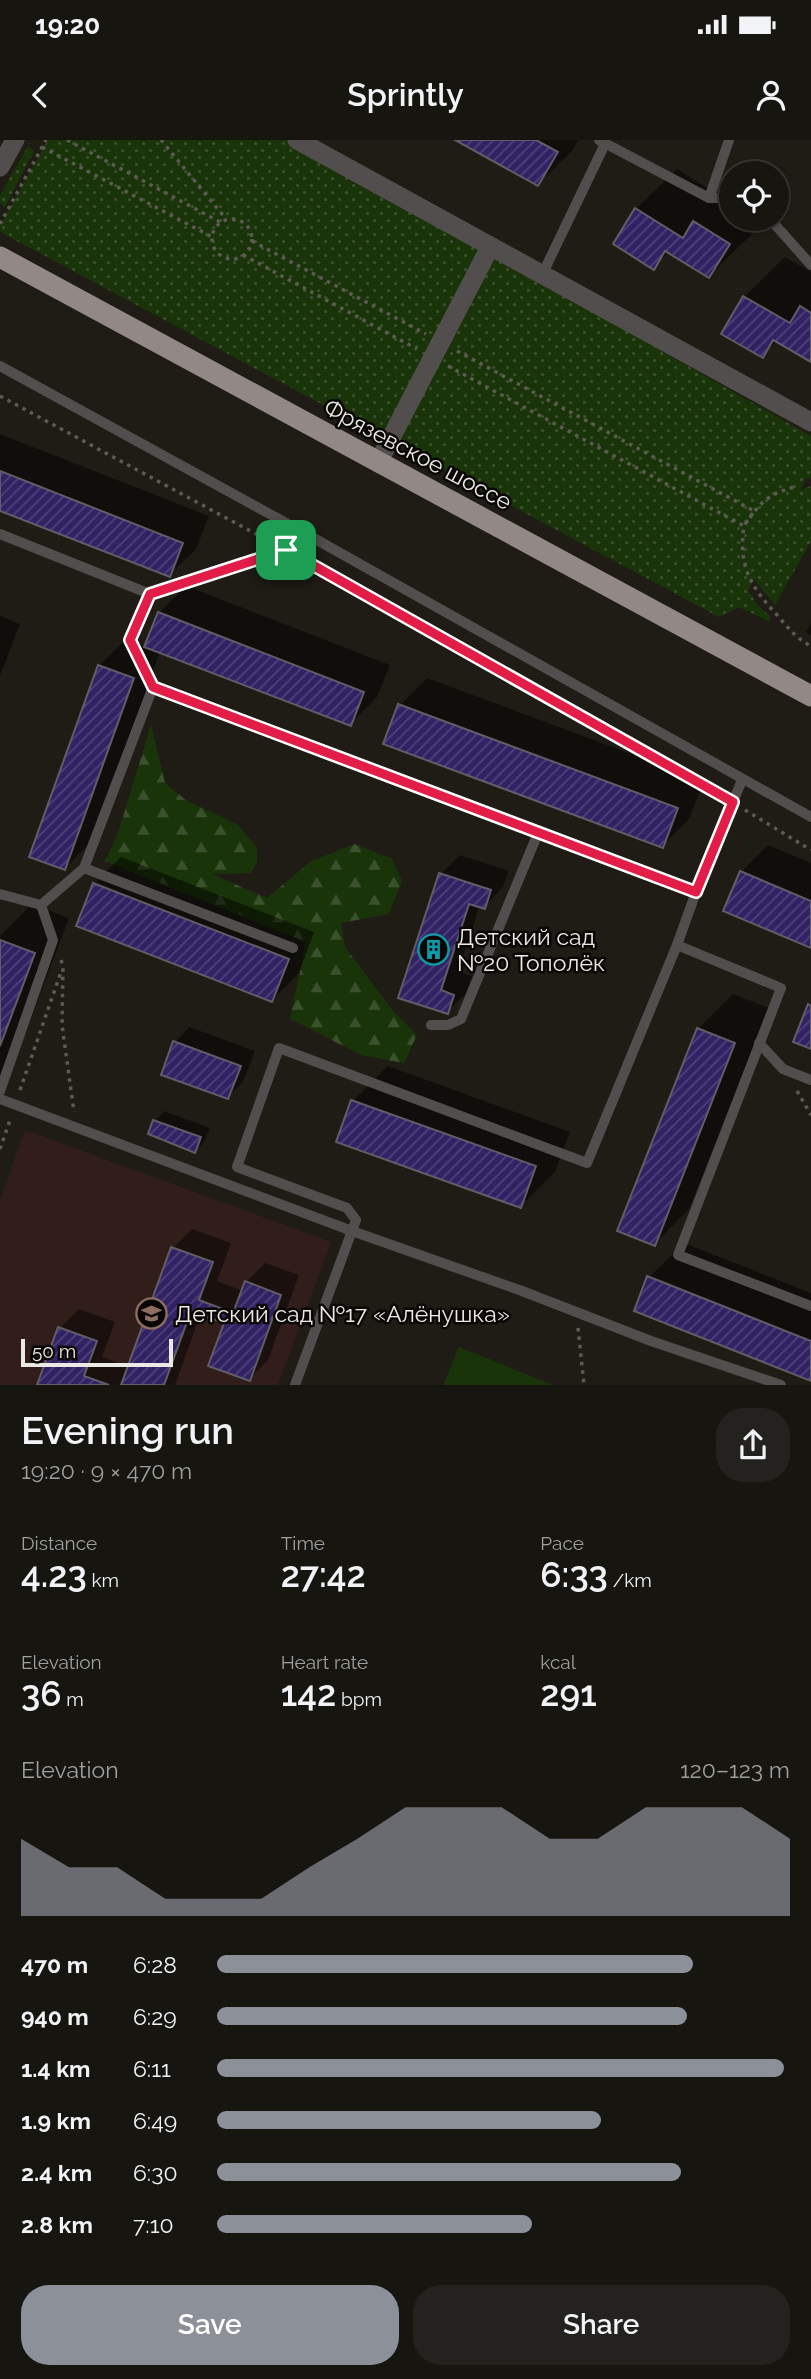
<!DOCTYPE html>
<meta charset="utf-8">
<style>
body{margin:0;font-family:Raleway,sans-serif;background:#24221e;color:#f1f3f6;height:100vh;display:flex;flex-direction:column;font-size:26px;white-space:nowrap}
*{box-sizing:border-box;margin:0}
p{font-size:23px;color:#9e9f9f}
.icon{flex:none;width:38px;height:38px;fill:none;stroke:currentColor;stroke-width:2;stroke-linecap:round;stroke-linejoin:round}
.map{position:relative;height:1245px;overflow:hidden}
.side{display:flex;flex-direction:column;background:#171510;flex:1}
.side>*{flex:none}
.controls{position:absolute;left:719px;top:21px;display:grid;gap:14px}
.controls a{display:grid;place-items:center;width:70px;height:70px;border-radius:50%;background:#171510;box-shadow:0 4px 10px #0003,0 0 0 2px #363430;font-size:35px}
.scale{position:absolute;left:21px;bottom:18px;width:152px;box-sizing:border-box;padding-left:7px;border:4px solid #ebe9e4;border-top:0;font-size:19px;line-height:24px;white-space:nowrap;color:#ebe9e4;-webkit-text-stroke:5px #080705;paint-order:stroke}
.pin{position:absolute;display:grid;place-items:center;width:60px;height:60px;color:#fff;margin:-30px;border-radius:14px;box-shadow:0 4px 10px #0006}
.round{display:grid;place-items:center;flex:none;width:74px;height:74px;border-radius:28px;background:#24221e}
.overview{display:flex;align-items:center;justify-content:space-between;height:119px;padding:0 21px}
h1{font-size:38px;font-weight:600;line-height:52px}
.metrics{display:grid;grid-template-columns:repeat(3,1fr);gap:10px;height:119px;padding:7px 21px}
.metrics div{display:grid;align-content:center}
.metrics b{font-size:35px;font-weight:600}
.metrics small{font-size:19px;font-weight:400}
.metrics p{font-size:19px}
.chart{height:196px;padding:14px 21px}
.chart p{display:flex;justify-content:space-between}
.chart svg{width:100%;height:126px;margin-top:7px;fill:#8c9099;opacity:.7}
.button{display:flex;gap:14px;margin-top:auto;padding:14px 21px}
.button a{flex:1;height:80px;border-radius:28px;background:#8c9099;color:#fff;font-size:28px;font-weight:600;line-height:80px;text-align:center}
.button a+a{background:#24221e;color:#f1f3f6}
ul{padding:0 21px;list-style:none;font-size:23px}
li{display:grid;grid-template-columns:112px 84px 1fr;align-items:center;height:52px}
li i{height:18px;border-radius:9px;background:#8c9099}
.status{display:flex;justify-content:space-between;align-items:center;height:49px;padding:0 35px;background:#171510;direction:ltr}
.status svg{height:19px;fill:currentColor}
header{display:flex;justify-content:space-between;align-items:center;height:91px;padding:0 21px;background:#171510;font-size:32px;font-weight:600}
.map>svg:first-child{display:block}
</style>
<div class="status"><b>19:20</b><svg viewBox="0 0 49 12"><path d="M0 12V9h3v3zM5 12V6h3v6zM10 12V3h3v9zM15 12V0h3v12zM26 1h20v11H26zM47 4h2v5h-2z"/></svg></div>
<header><svg class="icon" aria-label="back" viewBox="0 0 24 24"><path d="M15 5l-7 7 7 7"/></svg>Sprintly<svg class="icon" aria-label="person" viewBox="0 0 24 24"><circle cx="12" cy="8" r="4"/><path d="M4 21q1-7 8-7t8 7"/></svg></header>
<div class="map">
<svg width="811" height="1245" viewBox="0 0 811 1245">
<defs>
<pattern id="grass-dots" width="8" height="8" patternUnits="userSpaceOnUse" patternTransform="scale(1.75)"><rect width="8" height="8" fill="#1a340a"/><path d="M2 2h.1M6 6h.1" fill="none" stroke="#3b512e" stroke-width="1.8" stroke-linecap="round"/></pattern>
<pattern id="forest-firs" width="22" height="20" patternUnits="userSpaceOnUse" patternTransform="scale(1.75)"><rect width="22" height="20" fill="#1a340a"/><path d="M5 1l3.5 6h-7zM16 11l3.5 6h-7z" fill="#3b512e"/></pattern>
<pattern id="building-hatch" width="6" height="6" patternUnits="userSpaceOnUse" patternTransform="scale(1.75)"><rect width="6" height="6" fill="#312264"/><path d="M-1 1l2-2M0 6l6-6M5 7l2-2" fill="none" stroke="#4f427a"/></pattern>
</defs>
<rect width="100%" height="100%" fill="#1f1c15"/>
<path fill="#311e1a" d="M25,990L331,1102L278,1245H0V1060Z"/>
<g fill="url(#grass-dots)">
<path d="M48,0H291L811,296V337L806,339L800,350L811,346V401L775,465L754,439L748,450L758,466L770,476V482L739,467L719,477L4,94L0,91V85Z"/>
<path d="M28,6L34,11L5,67L0,63V55Z"/>
</g>
<path fill="url(#forest-firs)" d="M151,585L165,643L187,661L237,684L257,708V721L251,733L212,734L267,758L310,722L354,704L392,719L402,741L389,774L341,783L345,807L393,871L417,895L404,923L361,915L290,879L306,802L105,721L118,693Z"/>
<path fill="#1a340a" d="M459,1207L553,1245H443Z"/>
<g fill="#0007">
<path d="M459,0H578L573,10L538,44Z"/>
<path d="M677,29L720,56L732,45V79H760L750,96L709,136L669,111L654,127L636,69Z"/>
<path d="M785,117L811,132V220L777,201L762,216L744,157Z"/>
<path d="M0,294L209,376L196,409L169,435L0,369Z"/>
<path d="M186,446L390,525L377,557L350,584L160,511L92,701L65,728L99,526L126,499L146,506L159,473Z"/>
<path d="M0,476L20,484L0,536Z"/>
<path d="M811,483V495L806,492Z"/>
<path d="M427,538L704,641L689,679L662,706L400,565Z"/>
<path d="M768,705L811,723V806L741,732Z"/>
<path d="M460,715L509,731L503,747L484,767L480,765L458,831L472,836L466,853L447,872L400,856L441,734Z"/>
<path d="M121,717L314,792L299,833L272,860L94,744Z"/>
<path d="M32,764L69,778L0,961V796Z"/>
<path d="M733,854L769,868L689,1069L654,1104L698,889Z"/>
<path d="M189,887L255,911L243,942L228,957L175,902Z"/>
<path d="M388,926L570,992L555,1032L521,1066L353,961Z"/>
<path d="M164,971L210,988L204,1002L195,1011L155,981Z"/>
<path d="M192,1089L231,1103L217,1141L243,1151L246,1142L265,1123L299,1135L268,1220L249,1239L226,1182L201,1173L175,1245H39L60,1188L79,1169L115,1182L102,1217L129,1227L173,1108Z"/>
<path d="M684,1103L811,1153V1239L649,1137Z"/>
</g>
<g fill="url(#building-hatch)" stroke="#5f5e67" stroke-width="2">
<path d="M455,0H536L558,12L538,46Z"/>
<path d="M635,68L683,98L693,81L730,104L709,138L665,111L654,130L613,104Z"/>
<path d="M743,156L790,183L800,166L811,173V222L773,200L763,218L721,194Z"/>
<path d="M0,331L183,403L170,437L0,371Z"/>
<path d="M158,472L364,552L351,586L144,507Z"/>
<path d="M98,525L134,538L65,730L29,717Z"/>
<path d="M398,564L678,668L663,708L383,604Z"/>
<path d="M740,731L811,761V808L723,771Z"/>
<path d="M439,733L491,750L485,769L469,764L441,850L454,855L448,874L398,858Z"/>
<path d="M93,743L289,819L272,862L76,786Z"/>
<path d="M0,800L35,813L0,906Z"/>
<path d="M808,864L811,866V909L793,902Z"/>
<path d="M697,888L735,903L655,1106L617,1091Z"/>
<path d="M173,901L241,926L228,959L161,935Z"/>
<path d="M351,960L536,1026L521,1068L336,1002Z"/>
<path d="M153,980L201,997L195,1013L148,994Z"/>
<path d="M171,1107L213,1122L199,1160L233,1173L245,1141L281,1155L250,1241L208,1226L224,1183L191,1171L164,1245H121Z"/>
<path d="M647,1136L811,1201V1241L634,1171Z"/>
<path d="M58,1187L97,1201L84,1236L109,1245H37Z"/>
</g>
<g fill="none" stroke-linecap="round" stroke-linejoin="round">
<g stroke="#5c5a53" stroke-width="3.5" stroke-dasharray="3.5 5" stroke-linecap="butt">
<path d="M67,0L220,82"/>
<path d="M161,0L226,79"/>
<path d="M42,7L212,97"/>
<circle cx="232" cy="99" r="20"/>
<path d="M0,84L46,0"/>
<path d="M252,101L426,194"/>
<path d="M243,115L417,209"/>
<path d="M457,211L754,371L744,386C760,363 766,355 794,347"/>
<path d="M448,226L744,386C738,427 751,447 778,476C788,488 797,499 811,506"/>
<path d="M0,256L269,401"/>
<path d="M304,420L721,655"/>
<path d="M745,670L811,710"/>
<path d="M61,820L63,826L62,885L74,972"/>
<path d="M20,950L61,832"/>
<path d="M797,951L811,975"/>
<path d="M0,1009L11,977"/>
<path d="M578,1188L584,1245"/>
</g>
<g stroke="#524e4d" stroke-width="10">
<path d="M599,0L709,58L729,0"/>
<path d="M709,58H732"/>
<path d="M770,79L811,125"/>
<path d="M542,135L605,4"/>
<path d="M0,226L317,400L811,677"/>
<path d="M0,394L150,454"/>
<path d="M317,400L150,454L130,500L153,547L696,752"/>
<path d="M742,640L696,752L677,805L781,848L678,1115L811,1166"/>
<path d="M84,728L293,808"/>
<path d="M0,754L41,765"/>
<path d="M431,885H448L461,879L538,693"/>
<path d="M759,903L783,929L811,940"/>
<path d="M0,951L53,800L41,765L84,728L153,547"/>
<path d="M0,959L352,1091L522,1151L651,1201L781,1245"/>
<path d="M295,1245L356,1080L347,1068L237,1027L279,908L587,1023L677,805"/>
</g>
<g stroke="#524e4d" stroke-width="19">
<path d="M297,0L811,282"/>
<path d="M0,27L15,0"/>
<path d="M378,323L490,107"/>
</g>
<path stroke="#928886" stroke-width="21" d="M0,117L811,556"/>
</g>
<g fill="none" stroke-linecap="round" stroke-linejoin="round">
<defs>
<path id="route" d="M286,410L733,662L696,752L153,547L130,500L150,454Z"/>
</defs>
<use href="#route" stroke="#fff" stroke-width="14"/>
<use href="#route" stroke="#e11d48" stroke-width="9"/>
</g>
<defs>
<symbol id="building-ring" viewBox="-11 -11 22 22"><circle r="9.5" fill="#080705" stroke="#0f9aa8" stroke-width="1.5"/><path d="M-4-6H4V6H1V3H-1V6H-4ZM-2.5-4.3h1.7v1.8h-1.7ZM.8-4.3h1.7v1.8H.8ZM-2.5-1h1.7V.8h-1.7ZM.8-1h1.7V.8H.8Z" fill="#0f9aa8"/></symbol>
<symbol id="school-ring" viewBox="-11 -11 22 22"><circle r="9.5" fill="#080705" stroke="#8d6e63" stroke-width="1.5"/><path d="M0-5L7-2L0 1L-7-2ZM-4 1L0 2.5L4 1V4Q0 6-4 4Z" fill="#8d6e63"/></symbol>
</defs>
<g fill-rule="evenodd">
<use href="#building-ring" x="416" y="792" width="35" height="35"/>
<use href="#school-ring" x="134" y="1156" width="35" height="35"/>
</g>
<g text-anchor="middle" dominant-baseline="central" stroke-width="5" stroke-linejoin="round" paint-order="stroke">
<g font-size="23" fill="#ebe9e4" stroke="#080705">
<text transform="translate(418 314) rotate(28)">Фрязевское шоссе</text>
</g>
<g font-size="23" fill="#ebe9e4" stroke="#080705" text-anchor="start">
<text x="457" y="796">Детский сад<tspan x="457" dy="26">№20 Тополёк</tspan></text>
<text x="175" y="1173">Детский сад №17 «Алёнушка»</text>
</g>
</g>
</svg>
<div class="controls">
<a><svg class="icon" aria-label="locate" viewBox="0 0 24 24"><circle cx="12" cy="12" r="6"/><path d="M12 2v4M12 18v4M2 12h4M18 12h4"/></svg></a>
</div>
<div class="scale">50 m</div>
<div class="pin" style="left:286px;top:410px;background:#1e9e55"><svg class="icon" aria-label="arrive" viewBox="0 0 24 24"><path d="M6 21V4h12l-3 4 3 4H6"/></svg></div>
</div>
<section class="side">
<div class="overview"><div><h1>Evening run</h1><p>19:20 · 9 × 470 m</p></div><a class="round"><svg class="icon" aria-label="share" viewBox="0 0 24 24"><path d="M12 15V3M7 8l5-5 5 5M5 13v7h14v-7"/></svg></a></div>
<div class="metrics">
<div><p>Distance</p><b>4.23<small> km</small></b></div>
<div><p>Time</p><b>27:42</b></div>
<div><p>Pace</p><b>6:33<small> /km</small></b></div>
</div>
<div class="metrics">
<div><p>Elevation</p><b>36<small> m</small></b></div>
<div><p>Heart rate</p><b>142<small> bpm</small></b></div>
<div><p>kcal</p><b>291</b></div>
</div>
<div class="chart"><p><span>Elevation</span>120–123 m</p>
<svg viewBox="0 0 160 44" preserveAspectRatio="none"><path d="M0 44V17L10 27L20 27L30 38L40 38L50 38L60 27L70 17L80 6L90 6L100 6L110 17L120 17L130 6L140 6L150 6L160 17V44z"/></svg>
</div>
<ul>
<li><b>470 m</b>6:28<i style="width:83%"></i></li>
<li><b>940 m</b>6:29<i style="width:82%"></i></li>
<li><b>1.4 km</b>6:11<i style="width:99%"></i></li>
<li><b>1.9 km</b>6:49<i style="width:67%"></i></li>
<li><b>2.4 km</b>6:30<i style="width:81%"></i></li>
<li><b>2.8 km</b>7:10<i style="width:55%"></i></li>
</ul>
<div class="button"><a>Save</a><a>Share</a></div>
</section>
